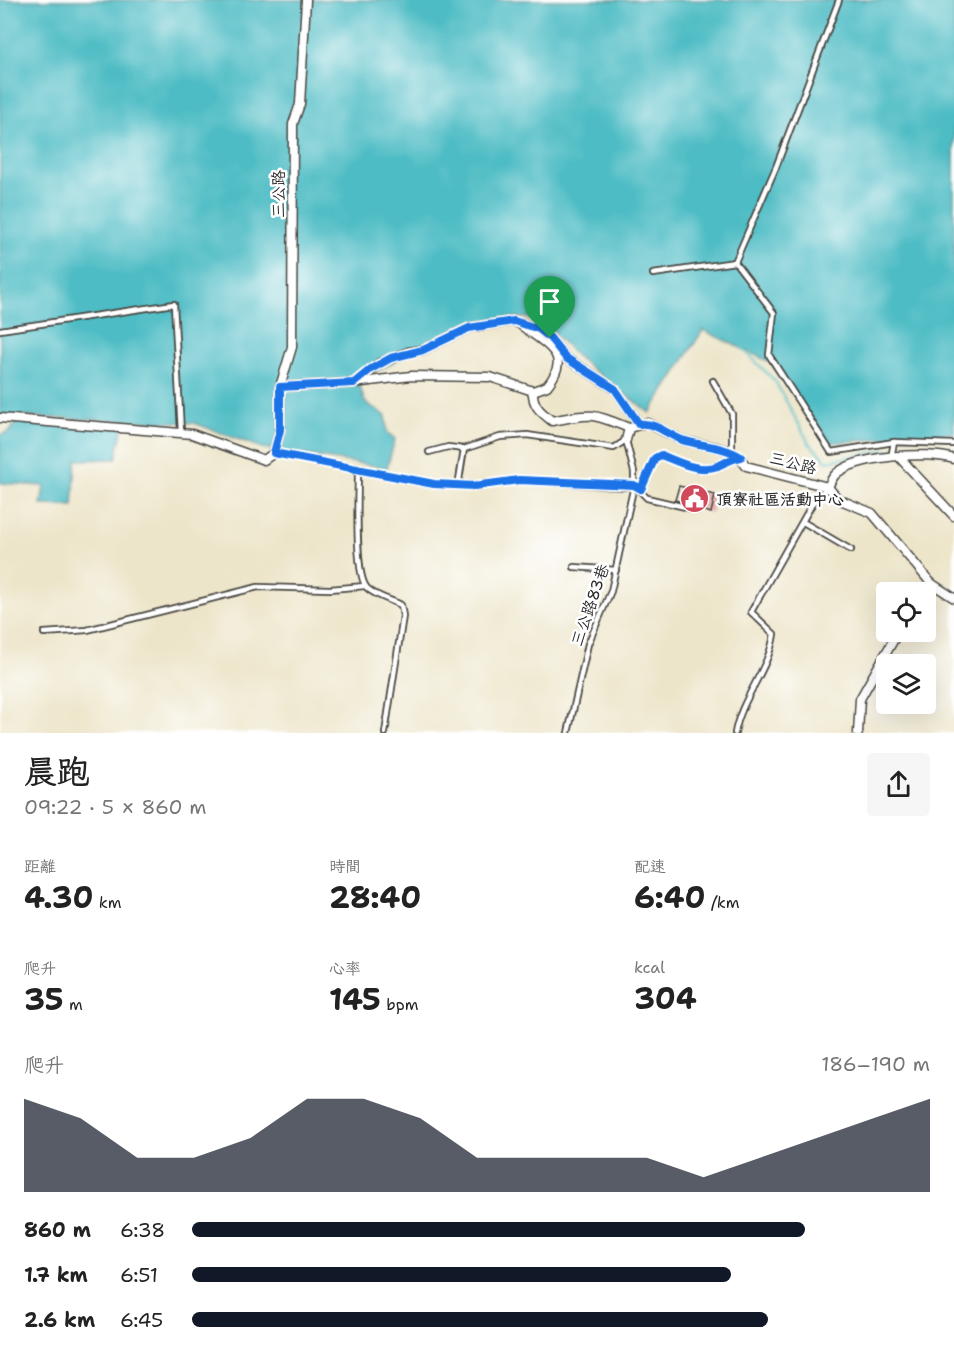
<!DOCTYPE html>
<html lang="zh-TW">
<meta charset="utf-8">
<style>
body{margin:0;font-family:"Shantell Sans","LXGW WenKai TC",sans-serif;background:#f6f6f6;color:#222;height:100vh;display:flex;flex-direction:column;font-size:22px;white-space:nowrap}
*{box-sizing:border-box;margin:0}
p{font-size:20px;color:#767676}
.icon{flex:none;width:33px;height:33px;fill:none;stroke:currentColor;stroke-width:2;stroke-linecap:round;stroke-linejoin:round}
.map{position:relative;height:733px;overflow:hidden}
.details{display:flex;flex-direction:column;background:#fff;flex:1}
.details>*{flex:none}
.fabs{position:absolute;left:876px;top:582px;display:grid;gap:12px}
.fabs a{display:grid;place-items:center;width:60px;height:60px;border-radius:6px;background:#fff;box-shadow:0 6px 24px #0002;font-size:30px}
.pin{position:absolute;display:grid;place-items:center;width:51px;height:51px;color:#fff;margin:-62px -26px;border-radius:50% 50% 50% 0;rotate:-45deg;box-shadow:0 0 6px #0007}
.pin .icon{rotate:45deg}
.round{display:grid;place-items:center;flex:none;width:63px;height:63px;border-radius:6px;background:#f6f6f6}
.head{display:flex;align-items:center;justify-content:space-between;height:102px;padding:0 24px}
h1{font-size:33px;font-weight:700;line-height:45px}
.stats{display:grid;grid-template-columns:repeat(3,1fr);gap:9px;height:102px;padding:6px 24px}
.stats div{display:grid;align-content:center}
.stats b{font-size:30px;font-weight:700}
.stats small{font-size:16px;font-weight:400}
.stats p{font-size:16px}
.chart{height:168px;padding:12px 24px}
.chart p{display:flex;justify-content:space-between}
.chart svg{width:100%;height:108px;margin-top:6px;fill:#111827;opacity:.7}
ul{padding:0 24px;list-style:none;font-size:20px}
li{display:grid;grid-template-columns:96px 72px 1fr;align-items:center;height:45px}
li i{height:15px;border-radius:8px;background:#111827}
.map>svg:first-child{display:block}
</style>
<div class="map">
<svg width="954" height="733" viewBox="0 0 954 733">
<rect width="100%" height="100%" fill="#fff"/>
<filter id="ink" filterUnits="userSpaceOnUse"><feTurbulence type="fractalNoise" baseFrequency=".0167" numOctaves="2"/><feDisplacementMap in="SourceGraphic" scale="12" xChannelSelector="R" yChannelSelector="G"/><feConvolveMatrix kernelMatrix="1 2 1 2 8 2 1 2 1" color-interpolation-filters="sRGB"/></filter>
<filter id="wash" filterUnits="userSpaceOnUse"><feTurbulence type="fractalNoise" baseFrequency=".008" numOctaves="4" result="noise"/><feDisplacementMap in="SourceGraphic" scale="24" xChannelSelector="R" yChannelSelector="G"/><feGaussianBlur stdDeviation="1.35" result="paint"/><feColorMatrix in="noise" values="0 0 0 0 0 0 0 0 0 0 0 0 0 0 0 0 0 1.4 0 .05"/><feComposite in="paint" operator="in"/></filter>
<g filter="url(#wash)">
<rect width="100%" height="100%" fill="#ede5c9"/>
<g fill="#4dbcc4" stroke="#3c7478" stroke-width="1.5">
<path d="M0,0H954V433L830,443L770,362L703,330L650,413C625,394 598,375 574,354C563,344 551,326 537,321C490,303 401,360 358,381L365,402L386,416L387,432L395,439L387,468L262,448L194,423L0,416Z"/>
<path d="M18,421L123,426L116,459L76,460L73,506L41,505L44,486L0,483V435L9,432Z"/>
</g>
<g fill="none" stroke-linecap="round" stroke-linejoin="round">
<path stroke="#4dbcc4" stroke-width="2" d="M741,347L775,381L809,443L827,461L885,450H954"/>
</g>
<g id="blocks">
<path fill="#e2a29d" d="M679,486L715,495L711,513L702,510L699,506L675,500Z"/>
</g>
</g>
<g filter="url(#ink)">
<use href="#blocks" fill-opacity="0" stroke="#484743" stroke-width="1.5"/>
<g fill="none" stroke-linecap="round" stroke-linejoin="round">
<defs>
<g id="lane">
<path d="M735,262L776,167L839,0"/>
<path d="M653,274L735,262L774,313L769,355L831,452L894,442L954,444"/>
<path d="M0,330L174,304L181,432"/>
<path d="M713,381L732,414V452"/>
<path d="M429,452L448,447L464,449L500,437L527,435L614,448L626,440L634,472V485L611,591L588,644L568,733"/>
<path d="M274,453L434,485L474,486L519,480L623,487L634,485L647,498L698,510"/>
<path d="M891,458L894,442"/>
<path d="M358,471C358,493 354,575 367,588C375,596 391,600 401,605L403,616L385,733"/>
<path d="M458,486L464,449"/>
<path d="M641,489L655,458L661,455L698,469L717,466L738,458"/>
<path d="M803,522L851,550"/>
<path d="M574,567L616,570"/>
<path d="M44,633L87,630L258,587L330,589L365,586"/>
<path d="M735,733C741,698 769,670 774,634L751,612L815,499L828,487"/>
</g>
<g id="street">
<path d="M355,383L380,363L408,352L423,350L469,328L514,321L539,329L550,338L566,358L615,389L639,424"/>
<path d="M280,387L354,383L411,376L490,377L533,391L547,386C568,360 556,350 533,334C526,330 522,324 514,321"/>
<path d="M533,391C532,406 542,413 552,421C593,413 591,413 629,428"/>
<path d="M0,418L192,434L264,460L274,453L280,430V387L292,347L293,124L300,104L306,0"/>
<path d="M626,440L629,428L647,423C658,428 670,435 682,440C704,447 733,444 746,466L828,487L838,499L872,513L931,583L954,598"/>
<path d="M900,458L954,516"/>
<path d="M828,487C830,483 832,478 835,475C854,455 929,451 954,459"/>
<path d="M924,592L931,583"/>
<path d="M858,733L860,699L898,632"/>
</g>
</defs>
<use href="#lane" stroke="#484743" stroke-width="8"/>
<use href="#street" stroke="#484743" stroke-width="11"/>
<use href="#lane" stroke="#fff" stroke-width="4.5"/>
<use href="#street" stroke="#fff" stroke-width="8"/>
</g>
</g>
<g fill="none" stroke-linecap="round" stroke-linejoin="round" filter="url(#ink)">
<defs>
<path id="route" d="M514,321L539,329L550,338L566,358L615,389L639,424C655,422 668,435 682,440C701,446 724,446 741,457C731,459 726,462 718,466C698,473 679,462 661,455L655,458L641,489L634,485L519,480L474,486L434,484L274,453L280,430V387L354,383L371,369L391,358L423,350L469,328Z"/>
</defs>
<use href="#route" stroke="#fff" stroke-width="12"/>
<use href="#route" stroke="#1a73e8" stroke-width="8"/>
</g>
<defs>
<symbol id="civic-disc" viewBox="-11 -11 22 22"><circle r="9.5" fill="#d1495b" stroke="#fff"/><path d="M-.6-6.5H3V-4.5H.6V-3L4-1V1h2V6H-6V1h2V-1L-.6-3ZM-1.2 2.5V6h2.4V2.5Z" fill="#fff"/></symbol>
</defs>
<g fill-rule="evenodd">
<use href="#civic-disc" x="678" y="482" width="33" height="33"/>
</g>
<g text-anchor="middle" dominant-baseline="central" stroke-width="5" stroke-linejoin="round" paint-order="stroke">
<g font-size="16" fill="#2b2b2b" stroke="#fff">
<text transform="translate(278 194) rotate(-90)">三公路</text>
<text transform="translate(793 463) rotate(14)">三公路</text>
<text transform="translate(590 605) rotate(-71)">三公路83巷</text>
</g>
<g font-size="16" font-weight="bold" fill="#2b2b2b" stroke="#fff" text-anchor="start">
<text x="716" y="499">頂寮社區活動中心</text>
</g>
</g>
</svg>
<div class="fabs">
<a><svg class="icon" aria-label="locate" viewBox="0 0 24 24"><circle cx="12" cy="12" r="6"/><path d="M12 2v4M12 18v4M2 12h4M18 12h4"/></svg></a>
<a><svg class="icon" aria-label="layers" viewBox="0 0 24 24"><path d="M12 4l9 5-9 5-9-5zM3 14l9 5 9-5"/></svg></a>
</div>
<div class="pin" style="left:550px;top:338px;background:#1e9e55"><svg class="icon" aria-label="arrive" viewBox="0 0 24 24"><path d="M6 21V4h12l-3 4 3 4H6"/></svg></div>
</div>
<section class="details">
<div class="head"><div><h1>晨跑</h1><p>09:22 · 5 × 860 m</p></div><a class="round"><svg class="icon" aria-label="share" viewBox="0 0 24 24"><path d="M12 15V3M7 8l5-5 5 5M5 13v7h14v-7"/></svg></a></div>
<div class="stats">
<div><p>距離</p><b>4.30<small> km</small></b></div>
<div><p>時間</p><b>28:40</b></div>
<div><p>配速</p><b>6:40<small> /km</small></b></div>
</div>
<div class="stats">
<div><p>爬升</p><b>35<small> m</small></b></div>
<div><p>心率</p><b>145<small> bpm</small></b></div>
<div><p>kcal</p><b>304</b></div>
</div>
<div class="chart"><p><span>爬升</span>186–190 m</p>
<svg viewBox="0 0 160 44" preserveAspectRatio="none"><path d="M0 44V6L10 14L20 30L30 30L40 22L50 6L60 6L70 14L80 30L90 30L100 30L110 30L120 38L130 30L140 22L150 14L160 6V44z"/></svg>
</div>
<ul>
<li><b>860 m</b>6:38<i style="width:83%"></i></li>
<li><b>1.7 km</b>6:51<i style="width:73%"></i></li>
<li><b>2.6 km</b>6:45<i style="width:78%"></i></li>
</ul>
</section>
